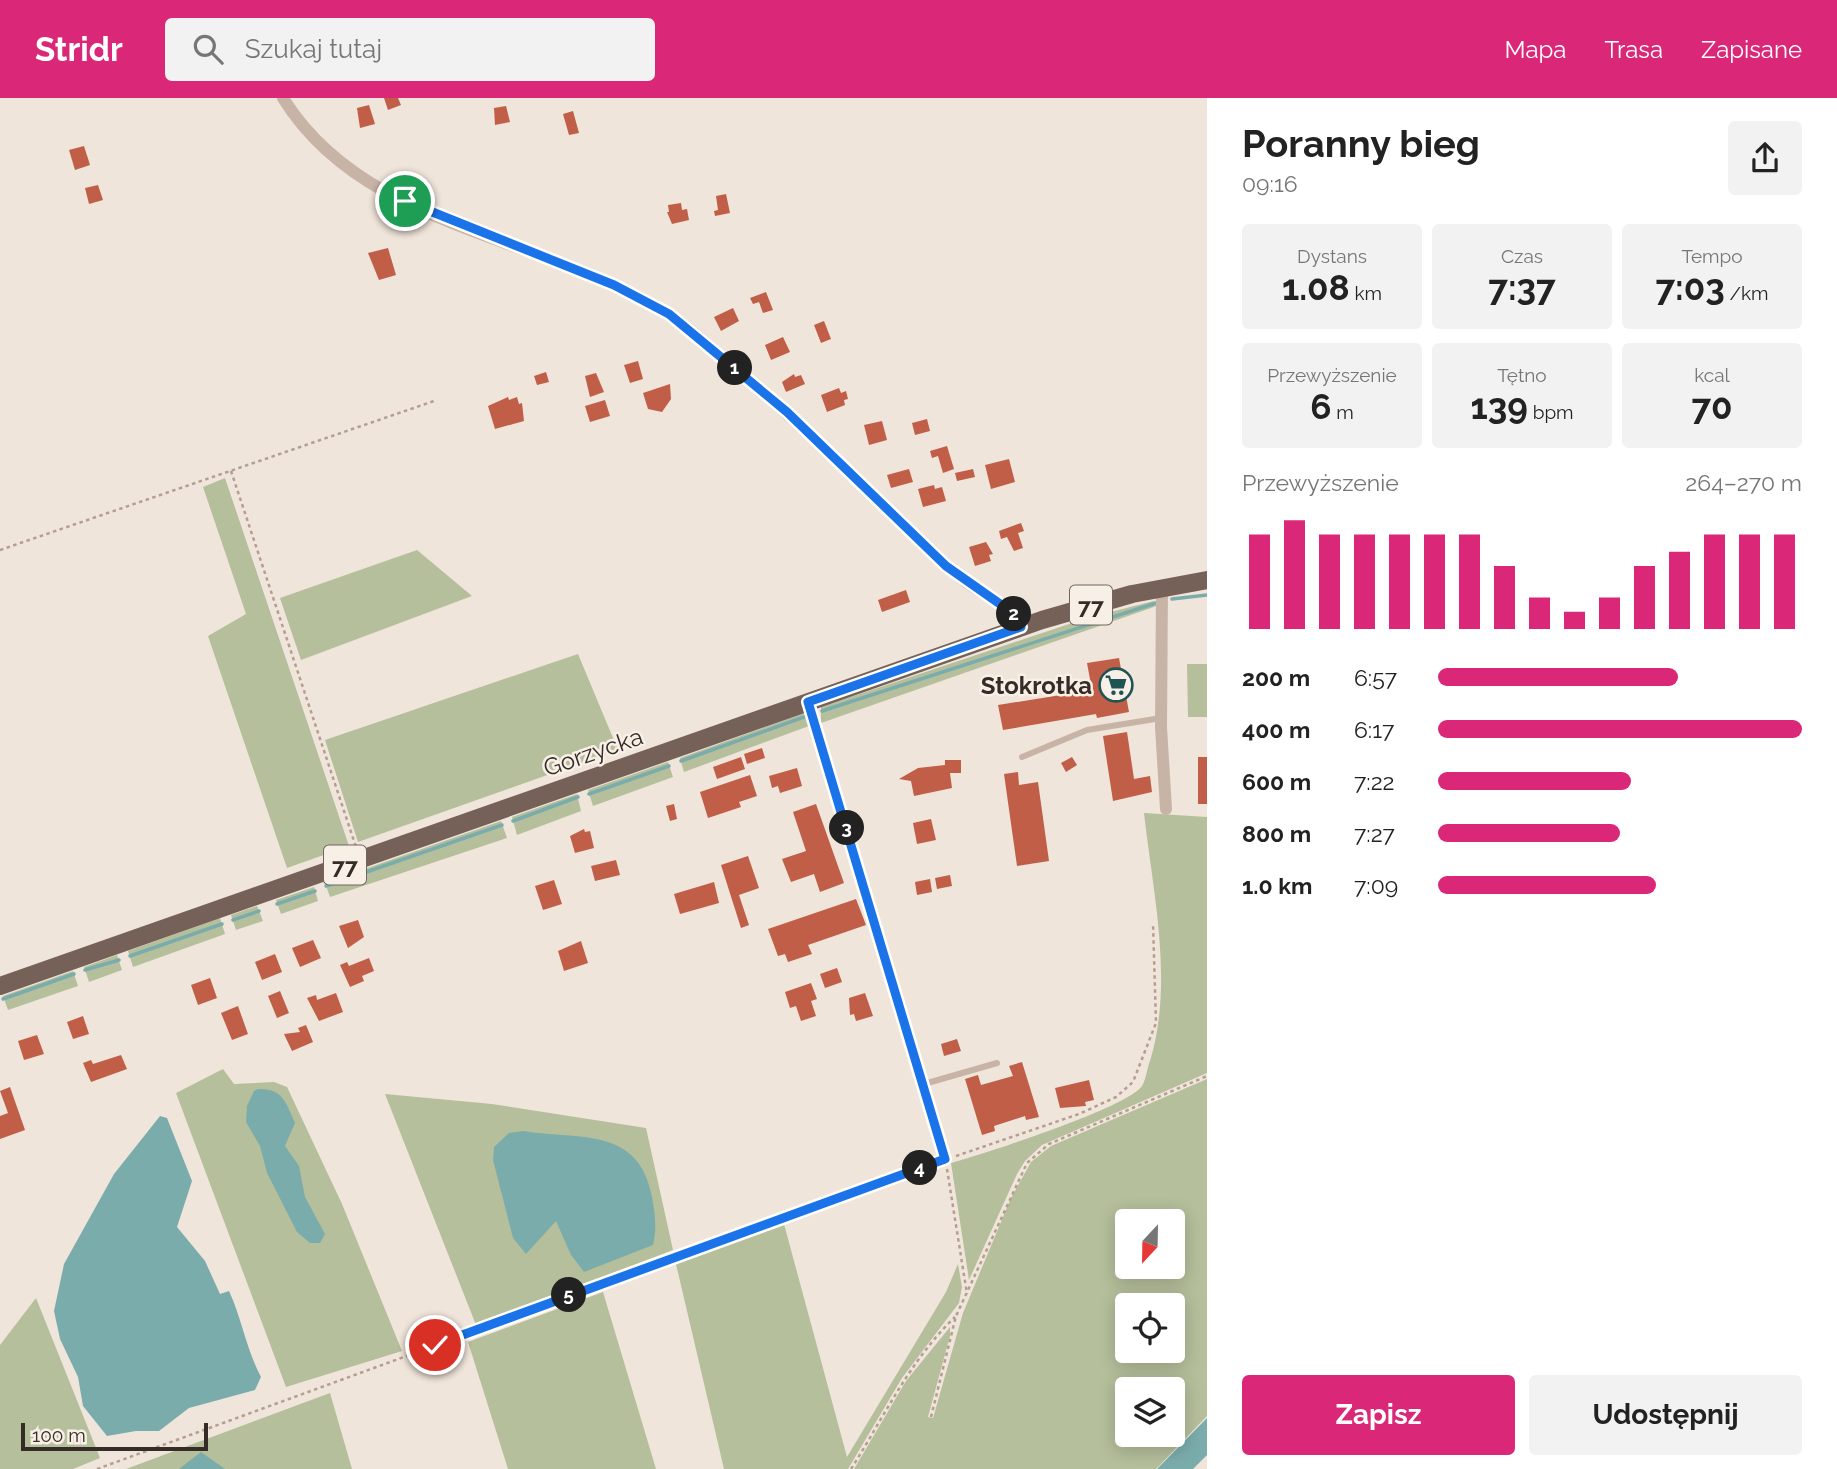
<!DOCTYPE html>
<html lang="pl">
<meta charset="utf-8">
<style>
body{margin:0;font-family:Raleway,sans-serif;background:#f2f2f2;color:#222;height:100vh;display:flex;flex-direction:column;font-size:26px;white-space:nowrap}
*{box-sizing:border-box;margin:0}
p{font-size:23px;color:#767676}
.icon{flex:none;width:38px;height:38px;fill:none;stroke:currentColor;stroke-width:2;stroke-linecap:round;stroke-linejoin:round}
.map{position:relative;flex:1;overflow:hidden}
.side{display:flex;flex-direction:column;background:#fff;width:630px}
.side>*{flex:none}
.needle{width:46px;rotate:202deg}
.buttons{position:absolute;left:1115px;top:1111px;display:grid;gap:14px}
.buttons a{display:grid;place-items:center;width:70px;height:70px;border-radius:7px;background:#fff;box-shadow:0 4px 18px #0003;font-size:35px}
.scale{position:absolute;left:21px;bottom:18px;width:187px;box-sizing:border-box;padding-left:7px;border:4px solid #352b27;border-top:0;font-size:19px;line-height:24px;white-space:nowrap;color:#352b27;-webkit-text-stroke:5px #f8efe7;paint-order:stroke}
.pin{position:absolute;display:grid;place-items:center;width:60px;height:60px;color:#fff;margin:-30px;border:4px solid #fff;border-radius:50%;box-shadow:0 2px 7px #0007}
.km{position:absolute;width:35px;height:35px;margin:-18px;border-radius:50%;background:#222;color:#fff;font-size:19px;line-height:35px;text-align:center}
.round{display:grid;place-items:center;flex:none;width:74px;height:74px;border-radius:7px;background:#f2f2f2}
.overview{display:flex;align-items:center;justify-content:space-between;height:119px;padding:0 35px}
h1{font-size:38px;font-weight:700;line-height:52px}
.stats{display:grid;grid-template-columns:repeat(3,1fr);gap:10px;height:119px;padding:7px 35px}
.stats div{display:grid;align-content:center;border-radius:7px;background:#f2f2f2;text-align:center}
.stats b{font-size:35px;font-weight:700}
.stats small{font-size:19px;font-weight:400}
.stats p{font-size:19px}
.chart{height:196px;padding:14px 35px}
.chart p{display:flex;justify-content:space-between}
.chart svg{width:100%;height:126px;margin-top:7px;stroke:#db2777;stroke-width:6}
.cta{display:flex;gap:14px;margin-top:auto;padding:14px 35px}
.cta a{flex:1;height:80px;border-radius:7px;background:#db2777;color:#fff;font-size:28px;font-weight:700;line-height:80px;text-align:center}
.cta a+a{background:#f2f2f2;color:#222}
ul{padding:0 35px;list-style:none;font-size:23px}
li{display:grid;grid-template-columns:112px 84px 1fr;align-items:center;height:52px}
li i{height:18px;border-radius:9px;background:#db2777}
header{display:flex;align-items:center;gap:42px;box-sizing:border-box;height:98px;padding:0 35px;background:#db2777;color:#fff}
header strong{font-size:33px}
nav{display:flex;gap:38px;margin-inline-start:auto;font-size:24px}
.search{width:490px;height:63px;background:#f2f2f2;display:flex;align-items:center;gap:18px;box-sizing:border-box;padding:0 24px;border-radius:7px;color:#767676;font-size:26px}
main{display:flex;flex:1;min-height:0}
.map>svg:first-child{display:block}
</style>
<header>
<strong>Stridr</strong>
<div class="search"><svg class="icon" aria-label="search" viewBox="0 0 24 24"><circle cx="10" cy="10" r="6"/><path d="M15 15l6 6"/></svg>Szukaj tutaj</div>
<nav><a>Mapa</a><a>Trasa</a><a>Zapisane</a></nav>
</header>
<main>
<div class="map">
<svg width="1207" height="1371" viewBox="0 0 1207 1371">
<rect width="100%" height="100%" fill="#f0e5da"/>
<g fill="#b5bf9b" fill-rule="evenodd">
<path d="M225,380L349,748L287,770L208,538L246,516L203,389Z"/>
<path d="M417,452L472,498L301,562L280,500Z"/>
<path d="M1154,503L1156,508L1151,510L821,625V609L1087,520Z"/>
<path d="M578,556L618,652L358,744L325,642Z"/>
<path d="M1187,566H1207V619H1188Z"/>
<path d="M804,615L809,628L684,674L680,660Z"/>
<path d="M668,664L673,679L593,708L588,692Z"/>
<path d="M577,696L581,713L517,737L512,719Z"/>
<path d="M1144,715L1207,719V975L1042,1047L1025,1063L1017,1076L969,1182L951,1065C983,1056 1127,1010 1142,988C1146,982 1147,970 1150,963C1174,884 1153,796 1144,715Z"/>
<path d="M501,723L507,740L330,799L325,785Z"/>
<path d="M314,789L318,803L281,816L276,802Z"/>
<path d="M257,808L263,823L236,832L231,817Z"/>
<path d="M220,820L225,836L133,869L128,853Z"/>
<path d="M117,857L122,872L89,884L84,869Z"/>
<path d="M73,873L78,888L8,912L3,898Z"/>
<path d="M223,971L234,986L274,984L287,989L342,1106L402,1253L286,1289L176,995Z"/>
<path d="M1207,981V1318L1156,1371H854L906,1283L950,1229V1238L928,1319L933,1320L963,1215L1011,1100L1031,1064L1051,1048ZM1127,1124H1172V1169H1127ZM1127,1208H1172V1253H1127ZM1127,1292H1172V1337H1127Z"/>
<path d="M385,996L492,1006L646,1030L673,1152L476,1227Z"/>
<path d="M784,1126L847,1359L946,1194L958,1166L962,1189L959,1205L902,1280L848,1371H724L676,1166Z"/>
<path d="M603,1194L656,1371H508L468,1244Z"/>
<path d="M36,1200L100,1360L73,1371H0V1247Z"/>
<path d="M330,1295L352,1371H126Z"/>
</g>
<g fill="#7bacac">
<path d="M258,991C283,990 286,1005 295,1025L285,1048L299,1068L305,1099L325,1136L320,1145H310L297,1134L267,1075L260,1048L246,1024L247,1008L254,993Z"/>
<path d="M160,1018L167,1020L192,1083L177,1129L205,1163L220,1196L229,1193C242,1221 246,1251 261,1279L255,1292L189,1310L159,1333H136L107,1338L83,1308L78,1279L60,1241L54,1213L64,1166L114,1076Z"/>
<path d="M523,1033C579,1042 639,1028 652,1099C655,1116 657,1130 653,1147L584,1174L571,1157L556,1123L526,1156L513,1140L493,1062L494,1049L509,1035Z"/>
<path d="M1207,1320V1357L1193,1371H1157Z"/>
<path d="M201,1354L225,1371H179Z"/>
</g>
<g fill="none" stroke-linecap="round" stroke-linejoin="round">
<g stroke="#7bacac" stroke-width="3.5">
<path d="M1172,501L1207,497"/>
<path d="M822,613L1156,505"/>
<path d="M681,663L804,619"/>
<path d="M589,696L669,668"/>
<path d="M513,723L578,699"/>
<path d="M326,788L502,727"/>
<path d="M277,806L315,793"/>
<path d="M233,822L259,813"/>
<path d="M130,858L222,826"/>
<path d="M85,872L119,862"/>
<path d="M3,901L74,876"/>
</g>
</g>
<g fill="#c15e48">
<path d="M384,0H398L401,7L388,12Z"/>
<path d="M369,7L375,26L360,30L357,10Z"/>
<path d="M506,8L510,24L495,27L494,10Z"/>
<path d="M573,13L579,35L569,37L563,16Z"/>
<path d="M84,48L90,67L75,72L69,52Z"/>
<path d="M98,87L103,102L89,106L85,90Z"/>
<path d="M726,96L730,115L715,118L714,113L718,112L716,98Z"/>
<path d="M681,105L682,112L687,111L689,122L672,126L667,114H669L668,107Z"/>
<path d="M388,150L396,177L379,182L368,155Z"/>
<path d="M766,194L773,212L763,215L759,204L753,206L750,200Z"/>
<path d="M733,210L739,223L721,233L714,219Z"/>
<path d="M824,223L831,241L821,245L814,227Z"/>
<path d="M783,239L790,254L771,262L765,247Z"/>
<path d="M638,263L643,281L630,285L624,267Z"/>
<path d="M546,274L549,284L537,287L534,278Z"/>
<path d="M596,275L604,294L590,299L585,278Z"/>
<path d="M794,276L795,279L801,277L805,286L786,294L782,284Z"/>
<path d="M670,286L671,301L662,314L648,311L643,295Z"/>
<path d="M839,290L841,295L846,293L848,301L844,302L845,307L827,314L821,297Z"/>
<path d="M508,299L509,302L517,299L519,306L522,305L524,323L495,331L488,308Z"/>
<path d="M605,302L610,318L590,324L585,308Z"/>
<path d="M927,321L930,333L915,337L912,325Z"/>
<path d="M882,323L887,342L869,347L864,327Z"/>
<path d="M947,348L954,371L943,375L938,358L932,360L930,353Z"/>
<path d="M1009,361L1015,384L991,391L985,367Z"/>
<path d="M909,371L913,384L891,390L887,377Z"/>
<path d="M973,371L975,379L957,383L955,375Z"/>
<path d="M934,387L935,391L942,389L946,403L923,409L918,391Z"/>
<path d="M1021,425L1024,433L1018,435L1023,450L1014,453L1007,439L1001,441L999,433Z"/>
<path d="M986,444L993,456L989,457L991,463L975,468L969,449Z"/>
<path d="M906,492L910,504L882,514L878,502Z"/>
<path d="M1119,560L1129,614L1097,620L1096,616L1003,632L998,607L1092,592L1087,565Z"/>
<path d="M1127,634L1134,681L1150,678L1152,694L1113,703L1103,638Z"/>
<path d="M762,650L765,660L747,666L744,656Z"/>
<path d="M741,659L745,671L717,681L713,669Z"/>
<path d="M1072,659L1077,667L1066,674L1061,665Z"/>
<rect x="1198" y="659" width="9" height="47"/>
<path d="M945,662H961V675H950L952,690L914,698L911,683L899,681L918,670L945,667Z"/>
<path d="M797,670L802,688L780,695L778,688L772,690L769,678Z"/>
<path d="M1018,674L1019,687L1038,684L1049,763L1017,768L1004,676Z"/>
<path d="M750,677L757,698L739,704L741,709L708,720L700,694Z"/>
<path d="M674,706L677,721L670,723L666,708Z"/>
<path d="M816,706L844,785L820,794L814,776L791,784L782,761L806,753L793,714Z"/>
<path d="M931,721L936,742L917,746L913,725Z"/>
<path d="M584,731L585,734L590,733L594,750L575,755L570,738Z"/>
<path d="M748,758L759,790L739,797L749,827L741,830L721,767Z"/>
<path d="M616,762L620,777L595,783L591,768Z"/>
<path d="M950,777L952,788L937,791L935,780Z"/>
<path d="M930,781L932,794L917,797L915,784Z"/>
<path d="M554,782L562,806L543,812L535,788Z"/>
<path d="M714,784L719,805L680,816L674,796Z"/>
<path d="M856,801L866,827L808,847L812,856L788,864L785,856L778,858L768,831Z"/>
<path d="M358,822L364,839L348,850L339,828Z"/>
<path d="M313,842L321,860L300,869L292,850Z"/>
<path d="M581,843L588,865L564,873L558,853Z"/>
<path d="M275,856L282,874L262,882L255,864Z"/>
<path d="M369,860L374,873L362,878L364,883L350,889L340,867L347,864L349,868Z"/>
<path d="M837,870L842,884L825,890L820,876Z"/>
<path d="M210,880L217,900L198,907L191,887Z"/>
<path d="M811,885L817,901L811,903L816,918L801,923L796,908L790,910L785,894Z"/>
<path d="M280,893L289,915L277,920L268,898Z"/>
<path d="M336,895L343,914L319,923L307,900L316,897L317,902Z"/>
<path d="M865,895L873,918L856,923L854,916L850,917L849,900Z"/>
<path d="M238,908L248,936L232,942L221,915Z"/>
<path d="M83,918L89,936L73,941L67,924Z"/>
<path d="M306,927L313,944L292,953L284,936L300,934L298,930Z"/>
<path d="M37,937L44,956L24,962L18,943Z"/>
<path d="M957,941L961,953L944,958L941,946Z"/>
<path d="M121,957L127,971L91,984L83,965L91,962L93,966Z"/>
<path d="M1022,964L1039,1019L1026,1022L1025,1018L994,1028L995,1033L982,1037L965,981L978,977L981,987L1013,978L1009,968Z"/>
<path d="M1089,982L1094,1002L1085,1004L1086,1008L1060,1010L1055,990Z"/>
<path d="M10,989L25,1032L0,1041V1018L8,1015L0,993Z"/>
</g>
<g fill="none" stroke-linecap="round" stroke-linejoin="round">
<g stroke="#b49e91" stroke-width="2.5" stroke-dasharray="3.5 3.5" stroke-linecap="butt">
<path d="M231,373L356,749"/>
<path d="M0,452L437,302"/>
<path d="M956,1058L1079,1016L1116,999L1133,984L1156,925L1153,825"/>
<path d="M947,1071L967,1196"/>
<path d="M931,1319L956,1218L1027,1065L1049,1046L1207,978"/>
<path d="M97,1371L933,1066"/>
<path d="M851,1371C884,1319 910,1262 955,1219"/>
</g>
<g stroke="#c8b4a7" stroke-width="6">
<path d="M1022,659L1087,632L1161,620"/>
<path d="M924,986L997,965"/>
</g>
<g stroke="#c8b4a7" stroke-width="12">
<path d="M283,0C364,131 543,138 665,214C689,228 710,250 731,267C799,324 862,386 926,448C938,460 951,472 965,483C984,498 1011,507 1021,529"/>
<path d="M1162,490L1161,629L1166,711"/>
<path d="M808,604L945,1061"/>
</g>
<path stroke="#766159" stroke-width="18" d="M0,888L1042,522L1132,496L1207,482"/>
</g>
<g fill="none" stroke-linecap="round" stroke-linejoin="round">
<defs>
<path id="route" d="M405,103L614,187L669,216L787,314L946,468L1010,513L1021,529L808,604L945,1061L435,1247"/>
</defs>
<use href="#route" stroke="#fff" stroke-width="14"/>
<use href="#route" stroke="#1a73e8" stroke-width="9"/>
</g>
<defs>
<symbol id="supermarket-ring" viewBox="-11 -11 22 22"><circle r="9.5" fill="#f8efe7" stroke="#1f5454" stroke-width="1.5"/><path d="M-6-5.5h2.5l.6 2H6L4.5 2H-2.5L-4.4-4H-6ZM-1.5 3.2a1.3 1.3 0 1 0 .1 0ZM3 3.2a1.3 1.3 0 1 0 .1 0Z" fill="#1f5454"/></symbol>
</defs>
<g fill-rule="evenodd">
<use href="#supermarket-ring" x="1097" y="568" width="38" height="38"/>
</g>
<g text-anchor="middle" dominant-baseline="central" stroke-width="5" stroke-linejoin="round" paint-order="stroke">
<g fill="#f8efe7" stroke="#706661" stroke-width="2">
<rect x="1070" y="487.5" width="42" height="39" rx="5"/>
<rect x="324" y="747.5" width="42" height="39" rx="5"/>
</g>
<g font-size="23" font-weight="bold" fill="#352b27">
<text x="1091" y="507">77</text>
<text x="345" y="767">77</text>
</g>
<g font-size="24" font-weight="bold" fill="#352b27" stroke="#f8efe7" text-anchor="end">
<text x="1092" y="587">Stokrotka</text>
</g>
<g font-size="24" fill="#352b27" stroke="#f8efe7">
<text transform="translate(593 654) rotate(-19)">Gorzycka</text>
</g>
</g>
</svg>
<div class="buttons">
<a><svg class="needle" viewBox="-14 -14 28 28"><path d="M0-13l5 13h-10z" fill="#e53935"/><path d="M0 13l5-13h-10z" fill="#767676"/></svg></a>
<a><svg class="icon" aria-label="locate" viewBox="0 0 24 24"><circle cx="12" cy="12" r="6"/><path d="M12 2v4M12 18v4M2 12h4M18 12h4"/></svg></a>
<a><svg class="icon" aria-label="layers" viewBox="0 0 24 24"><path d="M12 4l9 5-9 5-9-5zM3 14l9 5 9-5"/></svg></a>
</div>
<div class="scale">100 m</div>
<div class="pin" style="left:405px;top:103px;background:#1e9e55"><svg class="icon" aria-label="arrive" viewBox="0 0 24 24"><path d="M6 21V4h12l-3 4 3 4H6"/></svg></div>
<div class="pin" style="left:435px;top:1247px;background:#d93025"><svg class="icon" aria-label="check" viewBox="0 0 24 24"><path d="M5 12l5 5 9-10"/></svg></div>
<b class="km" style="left:735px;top:270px">1</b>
<b class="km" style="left:1014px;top:516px">2</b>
<b class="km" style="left:847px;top:730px">3</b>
<b class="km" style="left:920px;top:1070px">4</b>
<b class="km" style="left:569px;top:1197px">5</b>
</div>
<section class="side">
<div class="overview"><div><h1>Poranny bieg</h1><p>09:16</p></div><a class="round"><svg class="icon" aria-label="share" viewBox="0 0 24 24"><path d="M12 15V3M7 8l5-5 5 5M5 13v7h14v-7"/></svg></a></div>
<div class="stats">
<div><p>Dystans</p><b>1.08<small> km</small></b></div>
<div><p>Czas</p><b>7:37</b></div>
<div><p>Tempo</p><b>7:03<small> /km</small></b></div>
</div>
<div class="stats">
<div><p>Przewyższenie</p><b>6<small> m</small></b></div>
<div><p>Tętno</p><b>139<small> bpm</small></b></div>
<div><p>kcal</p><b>70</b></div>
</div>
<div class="chart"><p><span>Przewyższenie</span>264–270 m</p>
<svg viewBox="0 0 160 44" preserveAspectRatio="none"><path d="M5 44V11M15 44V6M25 44V11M35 44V11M45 44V11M55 44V11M65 44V11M75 44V22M85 44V33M95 44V38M105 44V33M115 44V22M125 44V17M135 44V11M145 44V11M155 44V11"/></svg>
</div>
<ul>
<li><b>200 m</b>6:57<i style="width:66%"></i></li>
<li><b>400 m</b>6:17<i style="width:100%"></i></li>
<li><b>600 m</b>7:22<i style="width:53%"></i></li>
<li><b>800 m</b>7:27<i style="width:50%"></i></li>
<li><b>1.0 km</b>7:09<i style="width:60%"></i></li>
</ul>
<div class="cta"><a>Zapisz</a><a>Udostępnij</a></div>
</section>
</main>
